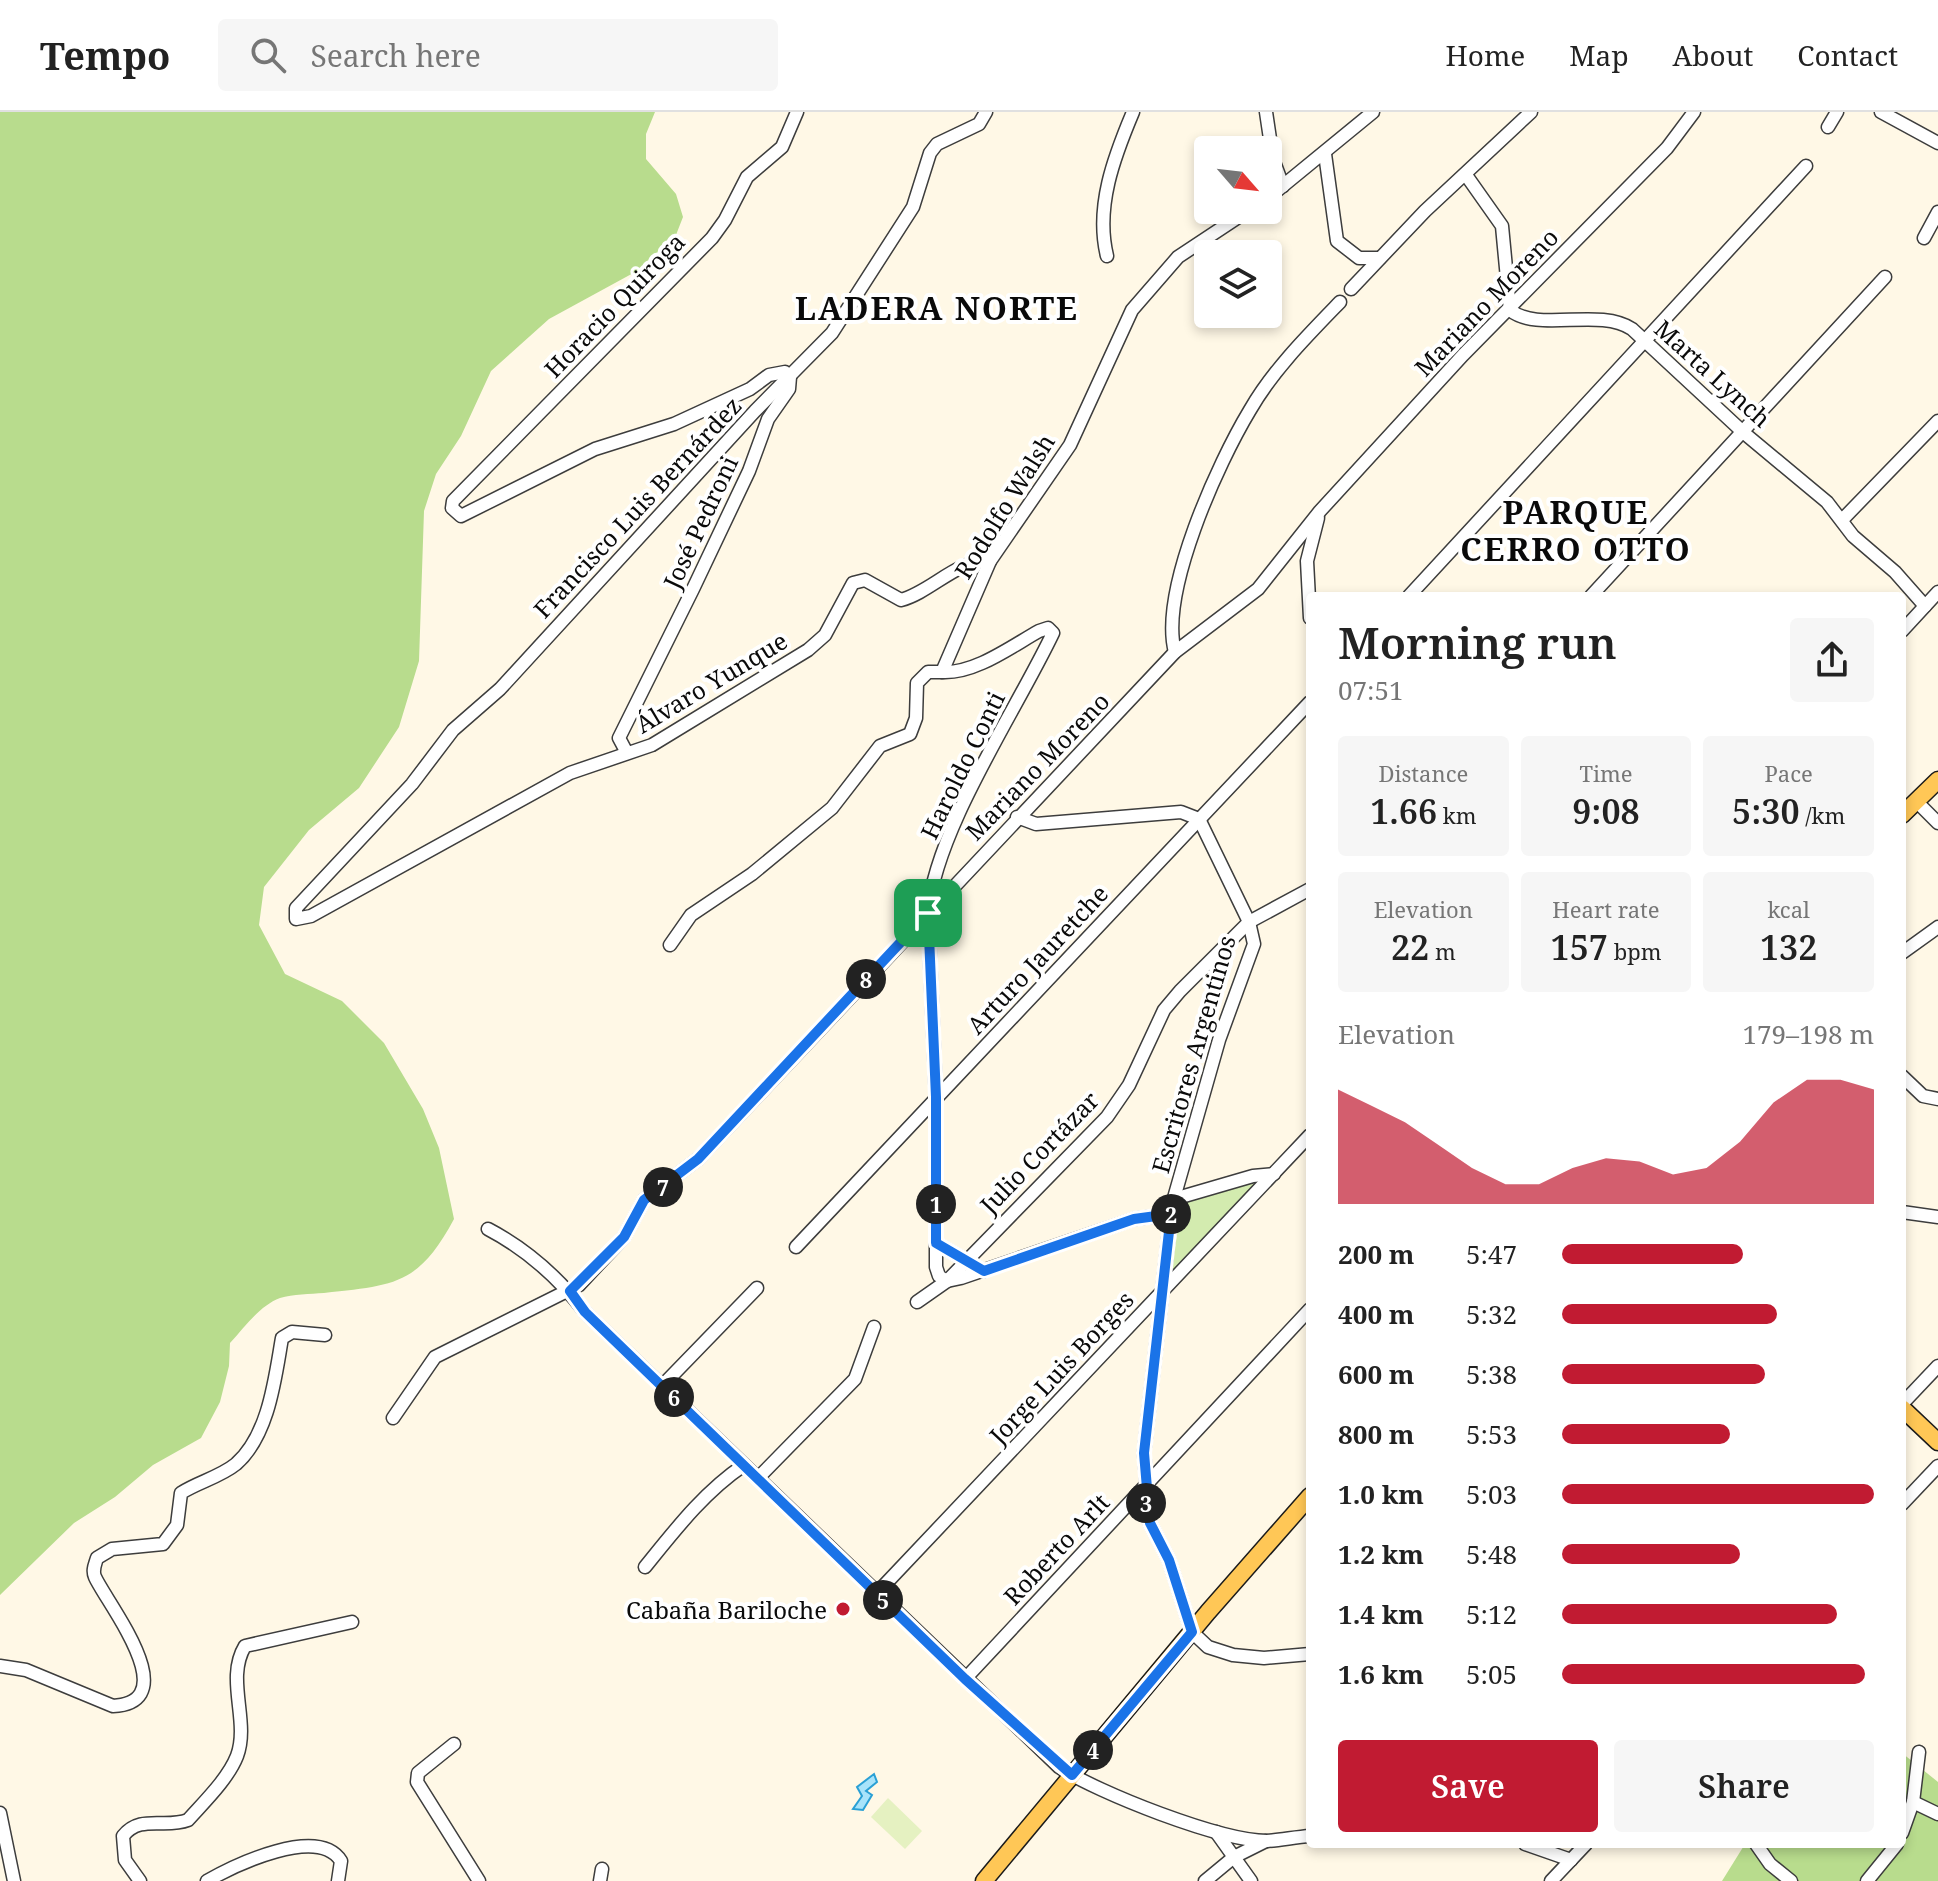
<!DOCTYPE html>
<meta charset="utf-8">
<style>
body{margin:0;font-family:"Noto Serif",serif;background:#f6f6f6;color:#222;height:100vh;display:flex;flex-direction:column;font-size:30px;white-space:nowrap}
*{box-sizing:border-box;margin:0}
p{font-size:26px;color:#767676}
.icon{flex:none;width:44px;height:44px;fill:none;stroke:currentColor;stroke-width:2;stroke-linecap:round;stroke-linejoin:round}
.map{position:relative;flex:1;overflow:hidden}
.drawer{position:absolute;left:1306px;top:480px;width:600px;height:1256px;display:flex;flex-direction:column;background:#fff;border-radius:8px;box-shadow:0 4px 12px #0003}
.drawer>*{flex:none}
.needle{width:52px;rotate:118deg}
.controls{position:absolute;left:1194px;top:24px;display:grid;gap:16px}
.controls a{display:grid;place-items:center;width:88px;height:88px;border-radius:8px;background:#fff;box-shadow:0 4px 12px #0003;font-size:40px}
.pin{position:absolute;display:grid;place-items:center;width:68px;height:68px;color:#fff;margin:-34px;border-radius:16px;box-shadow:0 4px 12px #0006}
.km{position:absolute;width:40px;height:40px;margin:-20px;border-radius:50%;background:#222;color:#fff;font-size:22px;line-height:40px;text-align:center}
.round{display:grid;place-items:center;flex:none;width:84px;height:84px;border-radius:8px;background:#f6f6f6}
.summary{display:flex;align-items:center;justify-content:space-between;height:136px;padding:0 32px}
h1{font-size:44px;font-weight:600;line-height:60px}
.stats{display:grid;grid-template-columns:repeat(3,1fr);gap:12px;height:136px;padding:8px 32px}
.stats div{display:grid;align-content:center;border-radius:8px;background:#f6f6f6;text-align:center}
.stats b{font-size:34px;font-weight:600}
.stats small{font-size:22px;font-weight:400}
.stats p{font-size:22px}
.chart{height:224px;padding:16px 32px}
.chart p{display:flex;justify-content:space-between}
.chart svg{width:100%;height:144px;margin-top:8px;fill:#c11b32;opacity:.7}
.action{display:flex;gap:16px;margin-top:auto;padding:16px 32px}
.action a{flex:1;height:92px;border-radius:8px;background:#c11b32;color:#fff;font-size:32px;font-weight:600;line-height:92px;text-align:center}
.action a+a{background:#f6f6f6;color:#222}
ul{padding:0 32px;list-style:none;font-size:26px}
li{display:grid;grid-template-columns:128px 96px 1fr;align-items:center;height:60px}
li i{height:20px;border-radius:10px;background:#c11b32}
header{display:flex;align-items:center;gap:48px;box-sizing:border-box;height:112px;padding:0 40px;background:#fff;border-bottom:2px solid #e0e0e0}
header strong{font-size:38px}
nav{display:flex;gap:44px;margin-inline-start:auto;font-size:28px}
.search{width:560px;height:72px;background:#f6f6f6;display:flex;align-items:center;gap:20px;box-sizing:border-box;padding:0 28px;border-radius:8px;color:#767676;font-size:30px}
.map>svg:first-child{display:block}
</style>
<header>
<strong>Tempo</strong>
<div class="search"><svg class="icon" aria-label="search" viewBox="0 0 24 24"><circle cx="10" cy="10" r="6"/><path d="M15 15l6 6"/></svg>Search here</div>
<nav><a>Home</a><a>Map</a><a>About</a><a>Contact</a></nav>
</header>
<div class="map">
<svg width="1938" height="1769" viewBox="0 0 1938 1769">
<rect width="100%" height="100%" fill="#fff8e6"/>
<path fill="#d3ebaf" d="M1256,1068L1260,1071L1170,1168L1182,1090Z"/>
<g fill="#b8dc8d">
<path d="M0,0H655L646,22V47L676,82L683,105L674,128L659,147L549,207L491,259L461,324L436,362L424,399L419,549L399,615L359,676L309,718L264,775L259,813L285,862L342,889L384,931L423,997L439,1036L454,1107C418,1174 394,1173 324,1181C310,1182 293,1182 280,1186C259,1194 245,1215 230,1231L229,1254L220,1290L201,1326L153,1353L115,1385L74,1411L0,1483Z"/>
<path d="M1902,1641L1938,1670V1769H1722L1745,1732H1902Z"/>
</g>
<path fill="#e5f1c1" d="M888,1686L922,1719L905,1737L871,1705Z"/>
<path fill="#a8e3fa" stroke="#2aa0d5" stroke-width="2" d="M874,1662L877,1670L866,1679L872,1683L863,1698L853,1697L862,1684L857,1675Z"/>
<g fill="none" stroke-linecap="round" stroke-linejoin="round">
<defs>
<g id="minor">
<path d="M986,0L979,12L937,32L930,41L913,95L832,221L755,299L500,577L453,618L412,672L296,796V807L311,804L570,661L652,633L808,538L825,523L853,471L865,468L901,488C931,480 959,446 990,449"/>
<path d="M1266,0L1273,47L1283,74"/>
<path d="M1881,0L1938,31"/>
<path d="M1828,15L1837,0"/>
<path d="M1325,42L1337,129L1359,146H1380"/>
<path d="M1466,63L1502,114L1510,198C1538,221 1599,195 1632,217L1744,321L1827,390L1853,424L1895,460L1925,494"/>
<path d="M1268,86L1373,0"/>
<path d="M1924,126L1938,100"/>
<path d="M1107,144C1095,95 1114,45 1133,0"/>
<path d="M1351,177L1425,99L1531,0"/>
<path d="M1842,408L1938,309"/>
<path d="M1409,484L1806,54"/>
<path d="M1591,484L1885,165"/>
<path d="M1310,506L1307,449L1318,406"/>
<path d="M1902,519L1938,480"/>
<path d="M1175,540C1159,480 1218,351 1250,298C1273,258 1308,223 1340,190"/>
<path d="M942,560C975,562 1012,534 1039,519L1048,516L1053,521C1016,599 935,718 928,801L936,985V1155L939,1164L947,1169L961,1166L1134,1107L1171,1102"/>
<path d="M627,641L619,626L693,477L749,359L768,307L789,277L790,265L785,260L769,263L750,277L674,312L595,337L461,404L452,396L453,389L712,126L725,108L747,65L782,35L797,0"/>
<path d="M1916,689L1938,711"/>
<path d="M1017,705L1036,712L1181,700L1199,707L1249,810L1254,832L1219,928L1172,1093L1144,1341L1150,1411L1169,1448L1192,1520L1208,1535L1233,1543L1264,1546L1310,1542"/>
<path d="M670,833L691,803L752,762L832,696L880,634L910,622L916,606L917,571L928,560H942L990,449L1070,333L1132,198L1178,145L1249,98"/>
<path d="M1902,841L1938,815"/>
<path d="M1902,964L1923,984L1938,987"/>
<path d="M1174,1087L1253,1064L1274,1062"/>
<path d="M1902,1100L1938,1105"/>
<path d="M488,1117C528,1138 558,1165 585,1200L1059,1655C1098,1681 1221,1729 1267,1729C1281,1728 1296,1725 1310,1724"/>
<path d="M936,1131L984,1159"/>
<path d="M796,1135L1310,590"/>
<path d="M917,1190L947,1169L1107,1005L1129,973L1164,898L1180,879L1249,810L1310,777"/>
<path d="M662,1274L757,1176"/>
<path d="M1902,1292L1938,1254"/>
<path d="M393,1306L435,1245L579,1173L624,1125L644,1088L698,1047L1175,540L1258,477L1320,399L1463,243L1667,36L1694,0"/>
<path d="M758,1366L855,1267L874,1215"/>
<path d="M1902,1392L1938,1354"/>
<path d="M645,1455C675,1418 704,1380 744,1353"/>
<path d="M876,1482L1310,1023"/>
<path d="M0,1554L26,1558L113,1594C187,1590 106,1490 95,1465C92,1458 95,1453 97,1446L112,1437L163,1432L177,1413L181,1381C198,1370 220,1365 236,1352C269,1323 275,1266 282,1226L292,1220L325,1223"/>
<path d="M965,1567L1310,1197"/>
<path d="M454,1632L418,1661L417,1670L479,1769"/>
<path d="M1913,1690L1938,1702"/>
<path d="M0,1701L14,1769"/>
<path d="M1216,1720L1251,1769"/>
<path d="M1902,1721L1913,1690L1919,1640"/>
<path d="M1525,1732L1571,1748"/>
<path d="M1756,1732L1770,1752L1791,1769"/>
<path d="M140,1769L125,1748L123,1724C140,1702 165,1717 188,1708C204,1690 228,1667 237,1644C250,1609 225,1567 245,1534L352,1510"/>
<path d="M207,1769C235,1753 318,1713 341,1749L338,1769"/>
<path d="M600,1769L602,1757"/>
<path d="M1205,1769L1234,1745L1266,1729"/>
<path d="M1551,1769L1586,1732"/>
<path d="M1867,1769L1897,1732"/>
</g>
<g id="major">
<path d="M1902,703L1938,668"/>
<path d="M1902,1296L1938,1330"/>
<path d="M984,1769L1208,1500L1310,1384"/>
</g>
</defs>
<use href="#minor" stroke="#3d3d3d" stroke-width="15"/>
<use href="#major" stroke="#1b1b1b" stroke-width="19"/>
<use href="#minor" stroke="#fff" stroke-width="12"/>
<use href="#major" stroke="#ffc756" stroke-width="16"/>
</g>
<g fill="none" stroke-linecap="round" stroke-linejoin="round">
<defs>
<path id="route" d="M928,801L936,985V1131L984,1159L1134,1107L1171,1102L1144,1341L1150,1411L1169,1448L1192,1520L1072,1663L965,1567L585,1200L570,1179L624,1125L644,1088L698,1047Z"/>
</defs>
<use href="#route" stroke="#fff" stroke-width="16"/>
<use href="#route" stroke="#1a73e8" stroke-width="10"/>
</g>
<circle fill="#c11b32" stroke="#fff" stroke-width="3" cx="843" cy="1497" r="8"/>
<g text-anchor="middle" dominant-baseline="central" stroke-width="8" stroke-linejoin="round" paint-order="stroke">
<g font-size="24" fill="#0a0a0a" stroke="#fff">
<text transform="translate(1486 190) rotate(-46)">Mariano Moreno</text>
<text transform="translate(614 193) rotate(-46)">Horacio Quiroga</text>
<text transform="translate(1713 261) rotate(42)">Marta Lynch</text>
<text transform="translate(1004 394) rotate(-58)">Rodolfo Walsh</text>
<text transform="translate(637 395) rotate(-47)">Francisco Luis Bernárdez</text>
<text transform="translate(700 410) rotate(-65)">José Pedroni</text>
<text transform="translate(711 570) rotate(-31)">Álvaro Yunque</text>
<text transform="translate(962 653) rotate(-64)">Haroldo Conti</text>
<text transform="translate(1037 654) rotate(-46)">Mariano Moreno</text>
<text transform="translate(1037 847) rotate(-47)">Arturo Jauretche</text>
<text transform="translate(1193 942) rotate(-74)">Escritores Argentinos</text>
<text transform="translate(1039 1040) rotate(-46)">Julio Cortázar</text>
<text transform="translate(1061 1255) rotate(-47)">Jorge Luis Borges</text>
<text transform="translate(1056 1437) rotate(-47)">Roberto Arlt</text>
</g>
<g font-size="24" fill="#0a0a0a" stroke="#fff" text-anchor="end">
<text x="827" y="1497">Cabaña Bariloche</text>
</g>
<g font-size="32" font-weight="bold" letter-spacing="2" fill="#0a0a0a" stroke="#fff">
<text x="937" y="195">LADERA NORTE</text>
<text x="1576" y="399">PARQUE<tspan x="1576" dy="37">CERRO OTTO</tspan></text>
</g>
</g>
</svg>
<div class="controls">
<a><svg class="needle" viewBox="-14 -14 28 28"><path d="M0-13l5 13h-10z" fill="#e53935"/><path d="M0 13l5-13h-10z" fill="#767676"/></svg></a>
<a><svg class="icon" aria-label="layers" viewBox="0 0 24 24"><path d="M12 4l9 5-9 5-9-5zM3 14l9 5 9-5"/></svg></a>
</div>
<div class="pin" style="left:928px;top:801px;background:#1e9e55"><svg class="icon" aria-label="arrive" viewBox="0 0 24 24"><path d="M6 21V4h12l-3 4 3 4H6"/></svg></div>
<b class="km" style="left:936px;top:1092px">1</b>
<b class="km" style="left:1171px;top:1102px">2</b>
<b class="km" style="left:1146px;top:1391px">3</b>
<b class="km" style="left:1093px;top:1638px">4</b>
<b class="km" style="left:883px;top:1488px">5</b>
<b class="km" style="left:674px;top:1285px">6</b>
<b class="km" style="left:663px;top:1075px">7</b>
<b class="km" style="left:866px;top:867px">8</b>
<section class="drawer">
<div class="summary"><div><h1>Morning run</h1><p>07:51</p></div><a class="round"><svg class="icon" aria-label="share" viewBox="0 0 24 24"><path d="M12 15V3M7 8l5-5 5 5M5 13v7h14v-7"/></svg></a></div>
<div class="stats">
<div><p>Distance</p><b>1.66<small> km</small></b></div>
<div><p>Time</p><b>9:08</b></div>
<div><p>Pace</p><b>5:30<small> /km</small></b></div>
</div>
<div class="stats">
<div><p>Elevation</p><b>22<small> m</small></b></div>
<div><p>Heart rate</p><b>157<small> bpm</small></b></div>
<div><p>kcal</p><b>132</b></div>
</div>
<div class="chart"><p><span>Elevation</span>179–198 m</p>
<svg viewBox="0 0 160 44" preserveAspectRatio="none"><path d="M0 44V9L10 14L20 19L30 26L40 33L50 38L60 38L70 33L80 30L90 31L100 35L110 33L120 25L130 13L140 6L150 6L160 9V44z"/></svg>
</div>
<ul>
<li><b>200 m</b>5:47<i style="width:58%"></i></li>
<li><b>400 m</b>5:32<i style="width:69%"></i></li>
<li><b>600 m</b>5:38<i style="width:65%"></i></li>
<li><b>800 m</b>5:53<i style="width:54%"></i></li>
<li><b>1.0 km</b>5:03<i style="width:100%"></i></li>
<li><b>1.2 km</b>5:48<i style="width:57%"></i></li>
<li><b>1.4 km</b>5:12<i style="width:88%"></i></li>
<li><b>1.6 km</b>5:05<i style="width:97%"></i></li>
</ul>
<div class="action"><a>Save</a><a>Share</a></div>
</section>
</div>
